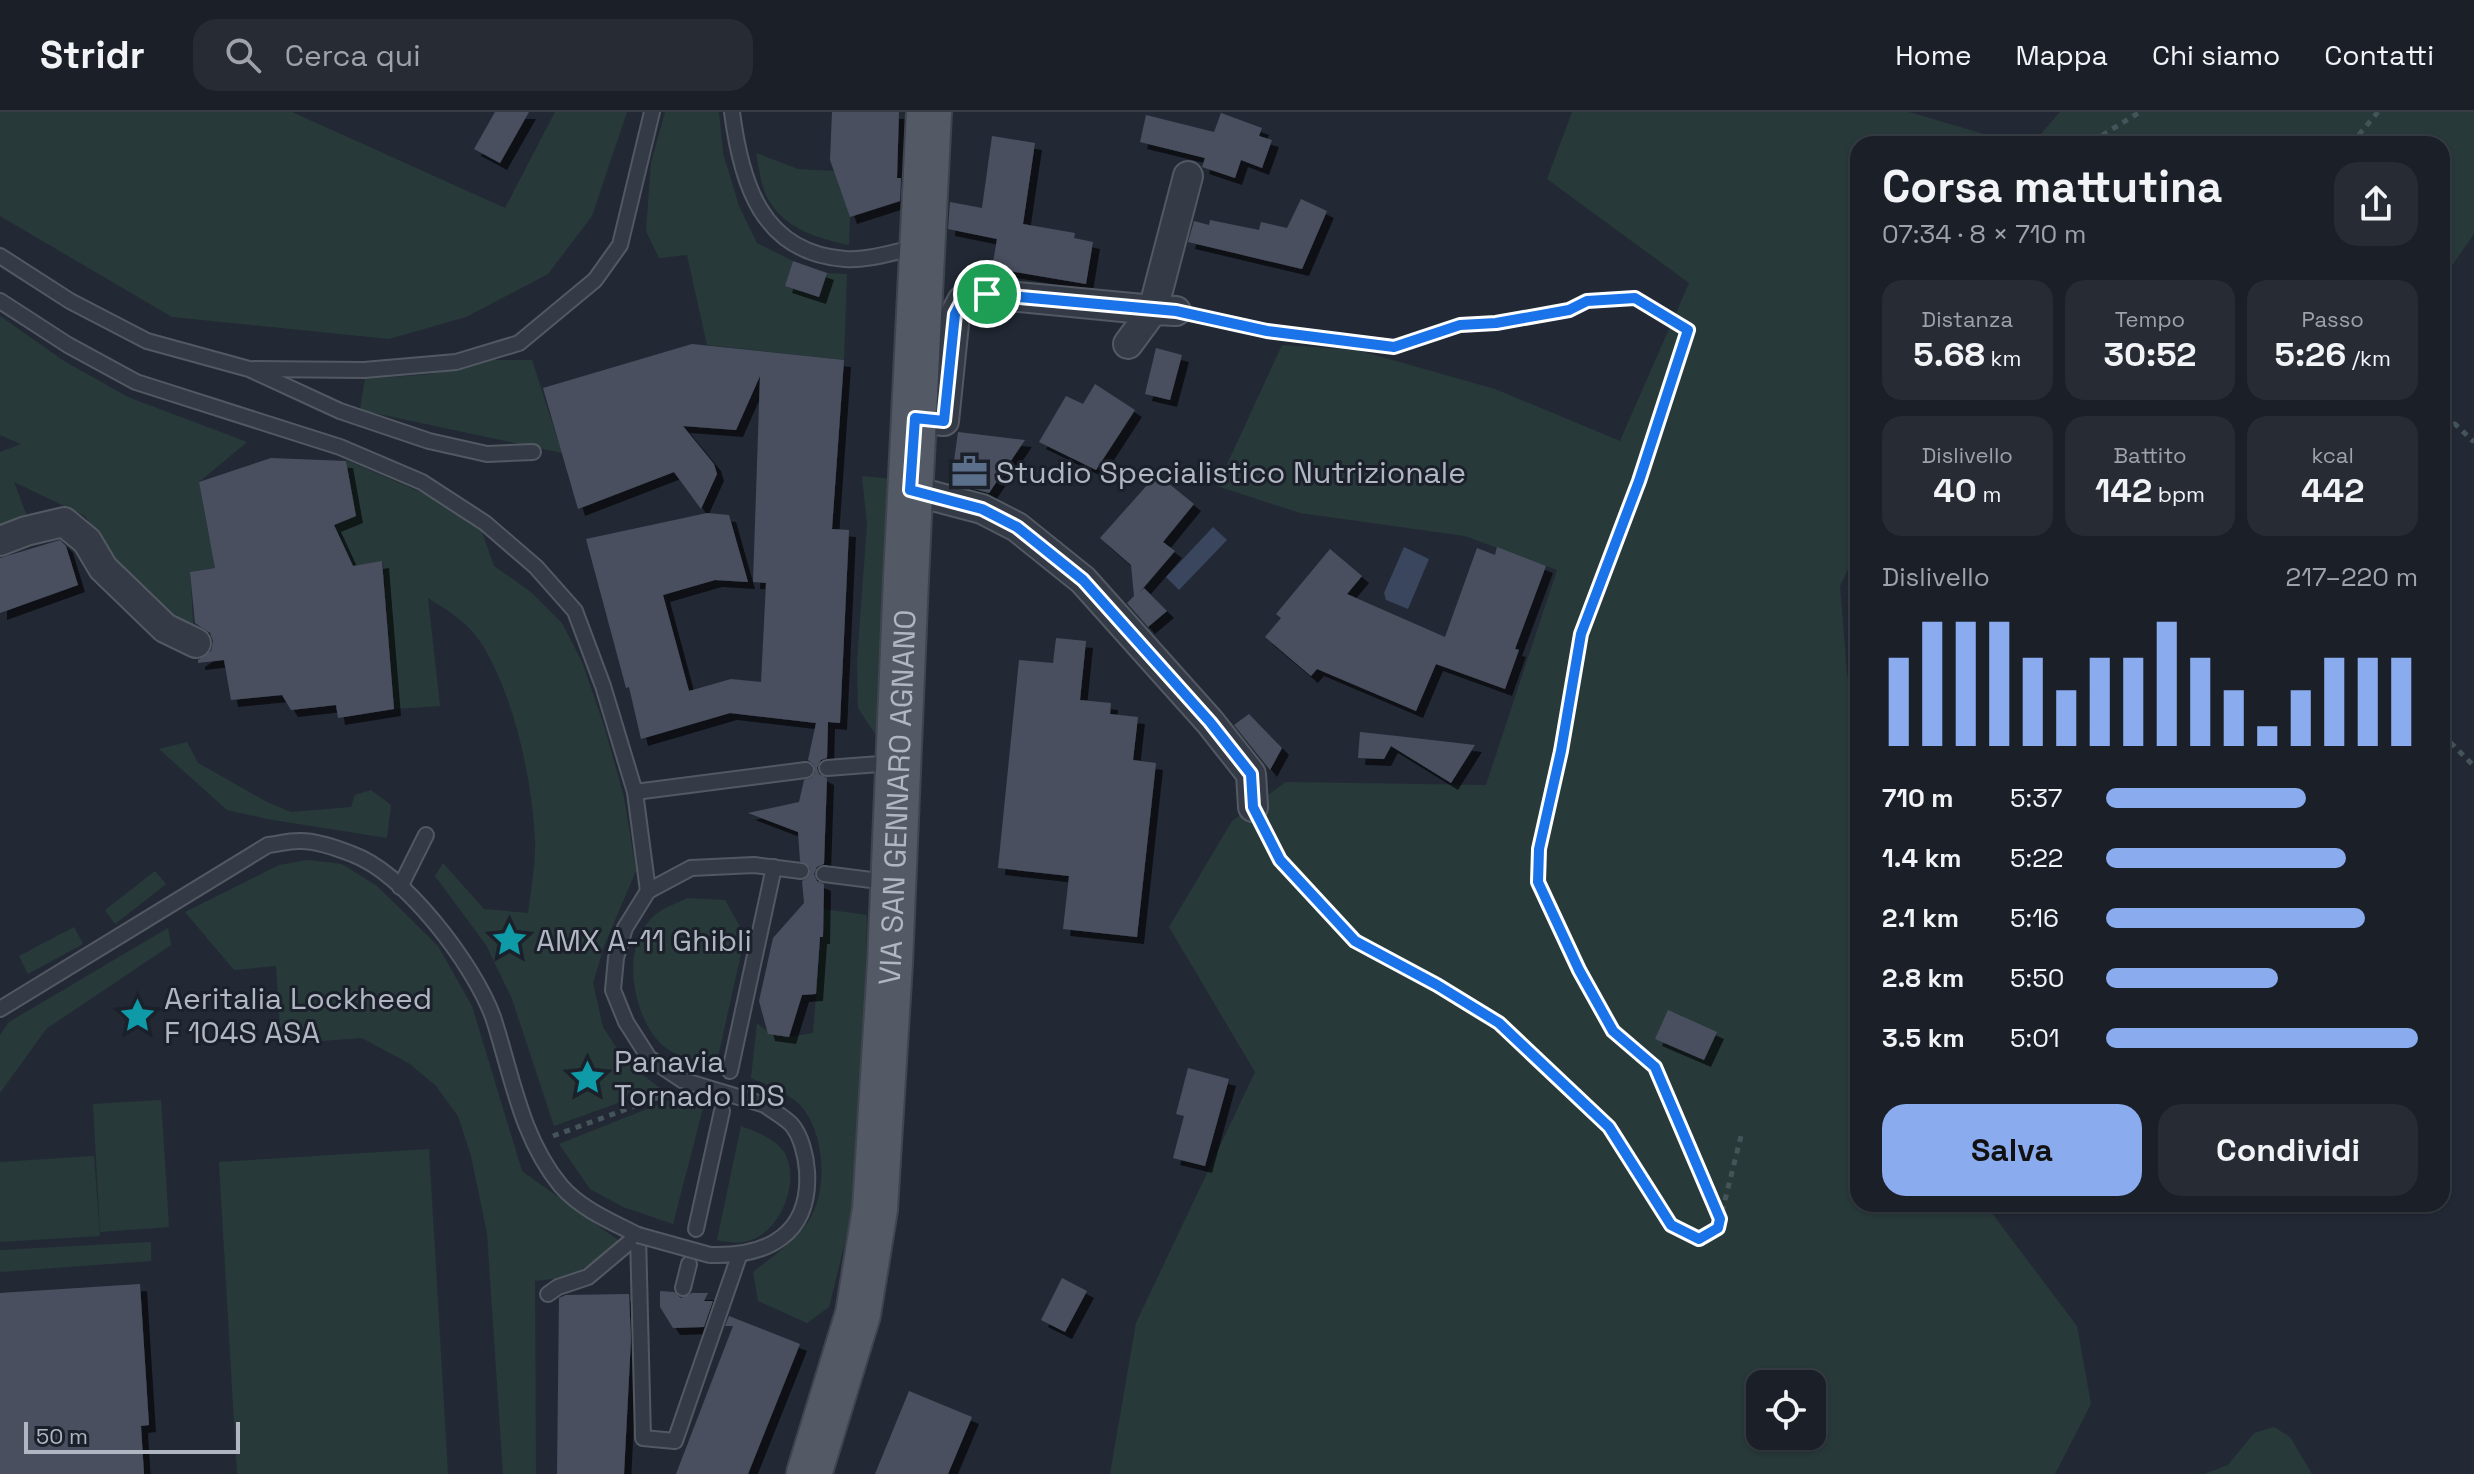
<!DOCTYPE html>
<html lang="it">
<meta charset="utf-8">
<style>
body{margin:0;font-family:"Space Grotesk",sans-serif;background:#272c34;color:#f1f3f6;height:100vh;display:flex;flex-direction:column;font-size:30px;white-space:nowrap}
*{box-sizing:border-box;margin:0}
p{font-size:26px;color:#9fa2a8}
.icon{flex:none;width:44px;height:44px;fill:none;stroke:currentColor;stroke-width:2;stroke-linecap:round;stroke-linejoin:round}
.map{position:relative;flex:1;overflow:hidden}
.details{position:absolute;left:1850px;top:24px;width:600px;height:1076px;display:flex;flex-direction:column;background:#1a1f28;border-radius:24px;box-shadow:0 2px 6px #0004,0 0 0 2px #383d45}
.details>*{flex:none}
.buttons{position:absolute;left:1746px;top:1258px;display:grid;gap:16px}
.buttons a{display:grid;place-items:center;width:80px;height:80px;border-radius:16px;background:#1a1f28;box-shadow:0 2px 6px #0004,0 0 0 2px #383d45;font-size:40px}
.scale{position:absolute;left:24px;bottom:20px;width:216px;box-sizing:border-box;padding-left:8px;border:4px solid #b0b6c2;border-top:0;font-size:22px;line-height:28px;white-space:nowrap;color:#b0b6c2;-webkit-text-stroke:6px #1b202a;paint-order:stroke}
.pin{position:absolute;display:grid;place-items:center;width:68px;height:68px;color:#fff;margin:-34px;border:4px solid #fff;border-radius:50%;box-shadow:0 2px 8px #0007}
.round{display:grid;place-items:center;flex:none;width:84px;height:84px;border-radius:24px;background:#272c34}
.head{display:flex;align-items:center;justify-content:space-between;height:136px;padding:0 32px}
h1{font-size:44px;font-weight:600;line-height:60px}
.stats{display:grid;grid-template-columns:repeat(3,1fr);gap:12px;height:136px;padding:8px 32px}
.stats div{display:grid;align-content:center;border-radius:20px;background:#272c34;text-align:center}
.stats b{font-size:34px;font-weight:600}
.stats small{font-size:22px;font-weight:400}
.stats p{font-size:22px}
.chart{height:224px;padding:16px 32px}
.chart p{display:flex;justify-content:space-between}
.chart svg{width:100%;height:144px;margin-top:8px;stroke:#8aabed;stroke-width:6}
.cta{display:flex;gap:16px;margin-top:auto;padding:16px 32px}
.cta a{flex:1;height:92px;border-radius:24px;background:#8aabed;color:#111;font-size:32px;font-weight:600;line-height:92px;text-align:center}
.cta a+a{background:#272c34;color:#f1f3f6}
ul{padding:0 32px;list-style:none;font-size:26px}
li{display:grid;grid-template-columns:128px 96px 1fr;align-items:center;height:60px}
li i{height:20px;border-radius:10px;background:#8aabed}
header{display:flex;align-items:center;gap:48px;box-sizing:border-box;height:112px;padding:0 40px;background:#1a1f28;border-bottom:2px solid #383d45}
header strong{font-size:38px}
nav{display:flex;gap:44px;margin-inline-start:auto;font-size:28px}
.search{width:560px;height:72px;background:#272c34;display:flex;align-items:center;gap:20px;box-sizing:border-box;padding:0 28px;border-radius:24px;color:#9fa2a8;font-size:30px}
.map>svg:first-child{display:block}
</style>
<header>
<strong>Stridr</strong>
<div class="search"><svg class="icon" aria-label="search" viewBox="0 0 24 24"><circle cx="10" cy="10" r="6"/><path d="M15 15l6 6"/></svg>Cerca qui</div>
<nav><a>Home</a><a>Mappa</a><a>Chi siamo</a><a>Contatti</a></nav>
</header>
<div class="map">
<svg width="2474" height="1362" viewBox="0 0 2474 1362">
<defs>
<filter id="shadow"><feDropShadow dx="7" dy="7" stdDeviation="0" flood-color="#0009"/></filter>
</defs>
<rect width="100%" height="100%" fill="#222935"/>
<g fill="#28393a" fill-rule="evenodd">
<path d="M0,0H292L505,96L555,0H627L592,104L548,162L466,205L389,227L172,205L0,104Z"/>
<path d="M665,0H719L723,41L739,94L757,131L793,149L785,174L819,185L827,161L847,162L844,248L707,233L687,143L659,146L646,119L651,51Z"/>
<path d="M1572,0H1909L2018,32H1858V436L1840,474L1847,562L1858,612V852L1849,844L1858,854V1092H1985L2077,1214L2091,1292L2055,1362H1110L1136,1211L1255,960L1169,815L1232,709L1286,670L1486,673L1557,458L1465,424L1300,401L1217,374L1282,233L1357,238L1495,277L1620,329L1689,171L1547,67ZM1760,1272H1812V1324H1760Z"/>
<path d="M2060,0H2474V122L2442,168V32H2032Z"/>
<path d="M756,41L798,57L834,59L850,105L849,133C817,126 784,117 767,85C761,73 759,55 756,41Z"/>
<path d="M0,204L64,249L128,285L247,330L199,370L209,425L231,453L190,460L194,522L126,466L85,404L14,370L27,404L0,414V340L21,332L0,323Z"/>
<path d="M490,248H532L562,341L360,298L365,267L432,262Z"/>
<path d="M346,348L432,385L481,417L494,454L531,480L562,511L583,552L605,617L624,685L636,759L604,834L593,871L603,915L625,949L660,976L554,1014L512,887L486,833L435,764L443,751L484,797L528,801C531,777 536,751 535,728C532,667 515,587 483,534C470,512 449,499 428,486L440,594L394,597L383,450L353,454L335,413L356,404Z"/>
<path d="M862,364L893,367L877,625L858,596L857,549L867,412Z"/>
<path d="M187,630L198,651L267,690L291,700L351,695L355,683L371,678L391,693L387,726L267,707L227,698L159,637Z"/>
<path d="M307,748L342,752L377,774L438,834L472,894L522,1059L622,1131L570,1165L535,1169L536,1362H503L487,1121L471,1044L458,1004L436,974L410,952L362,926L281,932L276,854L234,858L185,800L279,753Z"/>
<path d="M155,759L166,772L115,812L105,798Z"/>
<path d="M687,786L725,788L745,824L716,954C695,950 669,944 655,925C630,893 621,827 659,800C667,794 678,791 687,786Z"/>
<path d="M823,797L867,803L862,1010L854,1094L829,1195L807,1211L758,1189L753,1160C772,1145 794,1130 808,1110C828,1080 826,1021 800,993C787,980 768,973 751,966L757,911C775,929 789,925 813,921Z"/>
<path d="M74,815L83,832L28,862L19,844Z"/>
<path d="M168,816L171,833L46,917L0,981V923L9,910Z"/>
<path d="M672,987L703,996L673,1112L623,1095L590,1077L559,1032Z"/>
<path d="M161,988L169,1115L100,1120L93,992Z"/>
<path d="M741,1014C756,1020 775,1026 784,1040C801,1069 781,1120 748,1129C738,1132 727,1130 717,1128Z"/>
<path d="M429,1037L448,1362H237L219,1050Z"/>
<path d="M94,1044L100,1124L0,1130V1050Z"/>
<path d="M151,1130V1149L0,1160V1138Z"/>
<path d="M2274,1315L2290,1325L2312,1362H2204L2228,1353L2254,1321Z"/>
</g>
<g fill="#39465d">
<path d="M1213,415L1227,428L1179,478L1166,465Z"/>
<path d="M1404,435L1429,447L1408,497L1386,488L1384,481Z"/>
</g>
<g fill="#48505f" filter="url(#shadow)">
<path d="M495,0H529L500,51L474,37Z"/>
<path d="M832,0H899L897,66H901L900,89L850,105L830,48Z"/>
<path d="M1221,1L1262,16L1259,24L1272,28L1262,56L1241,48L1235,66L1202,55L1205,46L1140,30L1146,3L1214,20Z"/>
<path d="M992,24L1035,31L1023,112L1075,121L1074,126L1093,130L1086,172L992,156L997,127L948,117L950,90L982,96Z"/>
<path d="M1301,87L1327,99L1302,157L1188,130L1194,109L1209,113L1210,108L1259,118L1261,110L1287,116Z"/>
<path d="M793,149L827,161L819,185L785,174Z"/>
<path d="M692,232L844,248L832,417L849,418L840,611L828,610L827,646L821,648L817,656L819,662L827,666L824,752L817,755L814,762L817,769L824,772L823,825H820L816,882L802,883L789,925L768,922L759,889L773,826L804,791L802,769L809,764L810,756L800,749L798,720L748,701L799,690L804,668L811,666L815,661L814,653L808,648L816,611L730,601L641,627L629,575L626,576L586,427L707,401L729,403L748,470L715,468L663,483L689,579L731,567L761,570L766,471L753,470L760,264L736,318L683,314L714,352L717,362L701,397L674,360L578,397L543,276Z"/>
<path d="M1156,236L1182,243L1170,288L1145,282Z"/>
<path d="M1095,272L1135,298L1096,358L1039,330L1066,284L1083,292Z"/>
<path d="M958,320L1025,328L989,381L951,371Z"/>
<path d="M271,346L346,349L356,404L334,413L353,454L382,449L394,597L338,606L336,593L291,598L282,583L231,588L224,548L198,551V548L211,539L213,529L210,521L195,511L190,460L215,456L199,370Z"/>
<path d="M1157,362L1194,392L1163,430L1175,439L1139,481L1144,476L1167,499L1148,515L1127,491L1134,484L1131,453L1100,426Z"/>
<path d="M60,428L66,434L78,473L0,501V446Z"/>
<path d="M1497,435L1546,454L1515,537L1519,538L1505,577L1436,552L1416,599L1317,557L1311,564L1265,525L1281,506L1276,502L1330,437L1362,464L1347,482L1445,525L1477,436L1495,443Z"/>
<path d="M1056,526L1086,529L1080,588L1111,591L1110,602L1138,605L1133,648L1156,651L1137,825L1063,817L1069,764L998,756L1019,548L1053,551Z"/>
<path d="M1249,602L1282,636L1270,658L1234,613Z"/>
<path d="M1360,620L1397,624L1475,633L1451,671L1391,634L1384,647L1358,646Z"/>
<path d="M1668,898L1717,920L1704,948L1655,927Z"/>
<path d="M1188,956L1229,967L1205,1054L1173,1046L1184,1004L1176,1002Z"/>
<path d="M1062,1166L1087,1179L1065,1220L1041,1208Z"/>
<path d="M140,1172L149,1313L141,1314L144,1362H0V1181Z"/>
<path d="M660,1179L674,1180L681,1186L692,1181H708L704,1189H713L704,1215L673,1216L660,1195Z"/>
<path d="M629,1182L631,1227L624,1362H557L559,1186L566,1183Z"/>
<path d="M729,1204L800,1232L748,1362H676L733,1214H725Z"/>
<path d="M909,1279L972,1305L948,1362H875Z"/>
</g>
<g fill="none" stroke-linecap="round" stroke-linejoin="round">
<defs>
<g id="lane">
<path d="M732,0C741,70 761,141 845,147C868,149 896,139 918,135"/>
<path d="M0,144L70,189L147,229L249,257L340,299L429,329L487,342L533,340"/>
<path d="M0,189L68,233L136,270L340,335L422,370L485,411L536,455L575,499L603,574L635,680L648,779"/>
<path d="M254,257L364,258L456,250L519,231L595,168L620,133L652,0"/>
<path d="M827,656L893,651"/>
<path d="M635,680L806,658"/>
<path d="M824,762L887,770"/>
<path d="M400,775L426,723"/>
<path d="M0,897L268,733C278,732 288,729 298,729C314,728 337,736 352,742C405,761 474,853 493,905C512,963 521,1026 561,1074C581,1097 612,1110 638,1123"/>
<path d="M730,959L774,755"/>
<path d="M682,968L649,946L626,910L613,878L616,846L625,816L648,779L691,756L754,753L801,759"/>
<path d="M696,1117L722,999"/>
<path d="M638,1123L643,1326L675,1329L739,1144"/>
<path d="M710,1143C768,1145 811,1122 807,1059C806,1044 801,1023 791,1012C784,1005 773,999 765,993"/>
<path d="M683,1176L689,1152"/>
<path d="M548,1182L558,1175L588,1165L638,1123"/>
</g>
<g id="street">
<path d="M1128,232L1153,198L1176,199"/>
<path d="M915,306L944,309L955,202L962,189L987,182L1153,198L1188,64"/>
<path d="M910,378L982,397L1017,415L1083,468L1210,610L1251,662L1253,695"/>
<path d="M0,429L26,419L64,410L87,429L103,456L165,516L196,531"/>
</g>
<g id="primary">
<path id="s1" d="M809,1362L858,1202L875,1097L890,851L906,466L929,0"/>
</g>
</defs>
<use href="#lane" stroke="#535963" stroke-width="18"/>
<use href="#street" stroke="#535963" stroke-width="32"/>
<use href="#primary" stroke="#3f444f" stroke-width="48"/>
<g stroke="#455458" stroke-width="5" stroke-dasharray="6 6" stroke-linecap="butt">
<path d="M2094,32L2101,24L2140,0"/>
<path d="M2351,32L2378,0"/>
<path d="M1202,205L1267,219L1394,235L1460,213L1496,211L1569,198L1587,189L1635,186L1688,218L1639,369L1581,522L1561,639L1539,737L1538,770L1579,858L1613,919L1655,955L1720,1107"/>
<path d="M2442,316L2455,312L2474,330"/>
<path d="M2442,622L2474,654"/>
<path d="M1263,718L1280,748L1355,829L1437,873L1499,911L1609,1015L1671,1113L1699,1127L1718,1116L1741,1024"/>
<path d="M553,1024L668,982"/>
</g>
<use href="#lane" stroke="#353b46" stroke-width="14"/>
<use href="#street" stroke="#353b46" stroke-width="28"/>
<use href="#primary" stroke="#535a66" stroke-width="44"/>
<defs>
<g id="lane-bridge">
<path d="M682,968L765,993"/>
<path d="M638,1123L710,1143"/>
</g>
</defs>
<use href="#lane-bridge" stroke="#535963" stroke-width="18" stroke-linecap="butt"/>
<use href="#lane-bridge" stroke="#353b46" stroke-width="14"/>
</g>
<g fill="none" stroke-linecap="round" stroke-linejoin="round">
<defs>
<path id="route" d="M987,182L1176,199L1267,219L1394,235L1460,213L1496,211L1569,198L1587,189L1635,186L1688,218L1639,369L1581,522L1561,639L1539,737L1538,770L1579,858L1613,919L1655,955L1720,1107L1718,1116L1699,1127L1671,1113L1609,1015L1499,911L1437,873L1355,829L1280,748L1253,695L1251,662L1210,610L1083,468L1017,415L982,397L910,378L915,306L944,309L955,202L962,189Z"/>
</defs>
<use href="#route" stroke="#fff" stroke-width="16"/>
<use href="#route" stroke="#1a73e8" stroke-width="10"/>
</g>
<defs>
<symbol id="office-bare" viewBox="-9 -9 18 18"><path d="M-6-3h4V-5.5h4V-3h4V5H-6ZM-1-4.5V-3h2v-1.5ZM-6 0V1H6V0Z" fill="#5c6f8a" stroke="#1b202a" stroke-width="2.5" paint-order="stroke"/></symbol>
<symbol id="sight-bare" viewBox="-9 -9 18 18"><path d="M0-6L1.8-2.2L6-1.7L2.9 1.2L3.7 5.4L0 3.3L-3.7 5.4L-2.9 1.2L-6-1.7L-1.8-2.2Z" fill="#0f9aa8" stroke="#1b202a" stroke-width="2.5" paint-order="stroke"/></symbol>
</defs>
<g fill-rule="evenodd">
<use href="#office-bare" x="944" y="334" width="51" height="51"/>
<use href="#sight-bare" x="484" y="802" width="51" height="51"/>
<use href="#sight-bare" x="112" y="878" width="51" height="51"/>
<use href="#sight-bare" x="562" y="940" width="51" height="51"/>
</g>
<g text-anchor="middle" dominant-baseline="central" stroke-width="6" stroke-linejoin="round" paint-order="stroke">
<g font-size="30" fill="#b0b6c2" stroke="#1b202a" text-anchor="start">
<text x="996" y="360">Studio Specialistico Nutrizionale</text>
<text x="536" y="828">AMX A-11 Ghibli</text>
<text x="164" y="886">Aeritalia Lockheed<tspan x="164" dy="34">F 104S ASA</tspan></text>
<text x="614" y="949">Panavia<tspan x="614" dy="34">Tornado IDS</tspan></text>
</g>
<g font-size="30" fill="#b0b6c2" stroke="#1b202a">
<text stroke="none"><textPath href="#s1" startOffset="686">VIA SAN GENNARO AGNANO</textPath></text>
</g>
</g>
</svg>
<div class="buttons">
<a><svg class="icon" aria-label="locate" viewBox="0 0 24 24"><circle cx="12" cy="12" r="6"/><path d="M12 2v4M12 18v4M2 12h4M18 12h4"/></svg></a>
</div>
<div class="scale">50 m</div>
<div class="pin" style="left:987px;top:182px;background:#1e9e55"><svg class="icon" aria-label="arrive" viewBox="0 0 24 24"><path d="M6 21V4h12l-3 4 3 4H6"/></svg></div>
<section class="details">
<div class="head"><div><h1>Corsa mattutina</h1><p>07:34 · 8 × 710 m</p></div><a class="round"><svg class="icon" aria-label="share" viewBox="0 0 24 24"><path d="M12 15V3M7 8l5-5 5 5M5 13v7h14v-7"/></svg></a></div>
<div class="stats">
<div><p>Distanza</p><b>5.68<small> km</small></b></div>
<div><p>Tempo</p><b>30:52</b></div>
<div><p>Passo</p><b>5:26<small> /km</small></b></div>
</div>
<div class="stats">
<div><p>Dislivello</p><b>40<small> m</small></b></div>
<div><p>Battito</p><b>142<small> bpm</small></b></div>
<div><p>kcal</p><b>442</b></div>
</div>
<div class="chart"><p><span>Dislivello</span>217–220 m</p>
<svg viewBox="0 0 160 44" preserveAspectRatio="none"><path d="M5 44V17M15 44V6M25 44V6M35 44V6M45 44V17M55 44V27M65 44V17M75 44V17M85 44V6M95 44V17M105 44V27M115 44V38M125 44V27M135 44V17M145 44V17M155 44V17"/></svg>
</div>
<ul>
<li><b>710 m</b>5:37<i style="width:64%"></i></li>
<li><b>1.4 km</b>5:22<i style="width:77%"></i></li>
<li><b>2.1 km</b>5:16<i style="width:83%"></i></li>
<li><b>2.8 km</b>5:50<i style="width:55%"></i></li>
<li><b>3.5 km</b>5:01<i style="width:100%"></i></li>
</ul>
<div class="cta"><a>Salva</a><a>Condividi</a></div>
</section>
</div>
